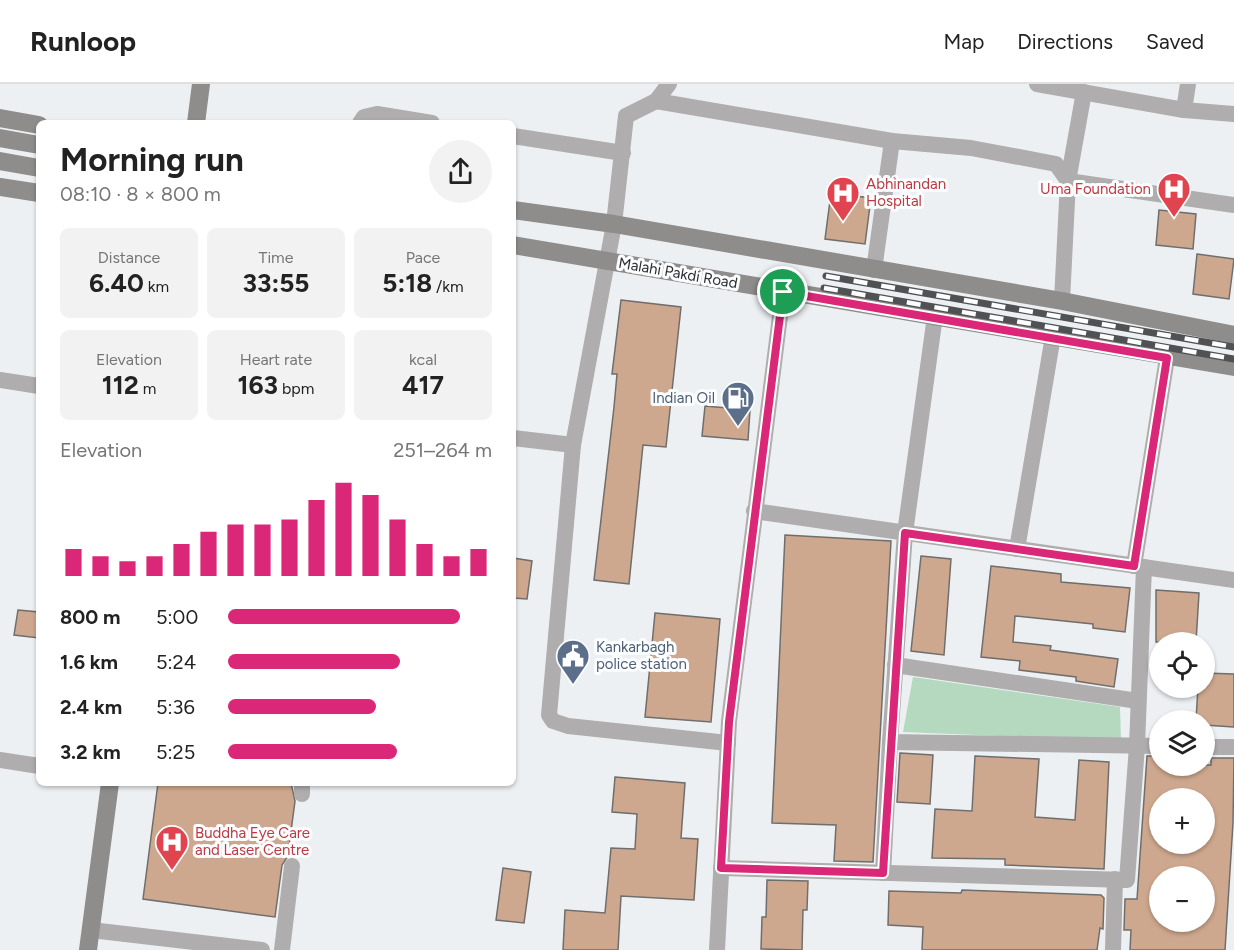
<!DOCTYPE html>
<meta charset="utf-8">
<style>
body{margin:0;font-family:Figtree,sans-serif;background:#f2f2f2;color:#222;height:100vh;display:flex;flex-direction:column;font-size:22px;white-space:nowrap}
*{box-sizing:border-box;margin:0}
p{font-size:20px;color:#767676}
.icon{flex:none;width:33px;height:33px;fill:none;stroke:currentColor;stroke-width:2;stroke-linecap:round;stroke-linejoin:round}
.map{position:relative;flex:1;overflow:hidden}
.details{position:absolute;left:36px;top:36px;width:480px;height:666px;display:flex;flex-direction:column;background:#fff;border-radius:9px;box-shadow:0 2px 4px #0004}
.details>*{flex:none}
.buttons{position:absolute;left:1149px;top:548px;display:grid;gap:12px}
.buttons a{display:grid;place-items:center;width:66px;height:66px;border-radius:50%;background:#fff;box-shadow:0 2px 4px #0004;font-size:30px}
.pin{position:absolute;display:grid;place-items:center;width:51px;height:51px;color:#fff;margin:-26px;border:3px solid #fff;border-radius:50%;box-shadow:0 2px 6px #0007}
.round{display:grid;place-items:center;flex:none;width:63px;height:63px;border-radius:32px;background:#f2f2f2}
.head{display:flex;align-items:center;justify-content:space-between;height:102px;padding:0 24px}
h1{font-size:33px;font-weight:700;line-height:45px}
.figures{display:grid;grid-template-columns:repeat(3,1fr);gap:9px;height:102px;padding:6px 24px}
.figures div{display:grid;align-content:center;border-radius:9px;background:#f2f2f2;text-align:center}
.figures b{font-size:26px;font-weight:700}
.figures small{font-size:16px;font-weight:400}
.figures p{font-size:16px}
.chart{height:168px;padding:12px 24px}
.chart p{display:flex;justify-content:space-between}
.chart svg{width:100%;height:108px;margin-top:6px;stroke:#db2777;stroke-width:6}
ul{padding:0 24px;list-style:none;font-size:20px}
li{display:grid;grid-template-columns:96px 72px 1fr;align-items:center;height:45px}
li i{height:15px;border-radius:8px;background:#db2777}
header{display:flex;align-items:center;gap:36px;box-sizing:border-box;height:84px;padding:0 30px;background:#fff;border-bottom:2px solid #e0e0e0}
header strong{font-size:28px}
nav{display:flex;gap:33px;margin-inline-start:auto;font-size:21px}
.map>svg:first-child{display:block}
</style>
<header>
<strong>Runloop</strong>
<nav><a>Map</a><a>Directions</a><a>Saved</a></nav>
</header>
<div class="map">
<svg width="1234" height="866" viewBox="0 0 1234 866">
<rect width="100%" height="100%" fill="#edf0f3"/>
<path fill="#b4d9bf" d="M913,593L1120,623L1121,657L903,648Z"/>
<g fill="#cea88e" stroke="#706e6c" stroke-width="1.5" fill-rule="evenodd">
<path d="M831,109L871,114L865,160L825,155Z"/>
<path d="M1159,126L1196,130L1193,165L1156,161Z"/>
<path d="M1197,170L1234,175L1229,215L1193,210Z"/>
<path d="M621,216L681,223L666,363L643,361L629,500L594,496L614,323L617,290H612Z"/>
<path d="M705,322L750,326L748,356L702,352Z"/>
<path d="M785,451L891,457L873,778L834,777L836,741L772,739Z"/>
<path d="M921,472L951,475L944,571L911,567Z"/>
<path d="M513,474L532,477L527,515L513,514Z"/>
<path d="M991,482L1061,490V498L1130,504L1125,548L1093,544V540L1015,532L1013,558L1051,562L1050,566L1118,575L1114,603L1076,597V593L1019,586L1020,577L981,573Z"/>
<path d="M1156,506L1199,509L1196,558H1156Z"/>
<path d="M18,526L39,528V554L14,551Z"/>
<path d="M655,529L720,535L711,638L645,633Z"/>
<path d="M1204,589L1234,590V643L1204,641V636H1196L1198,603H1204Z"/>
<path d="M900,669L933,671L930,720L897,718Z"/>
<path d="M975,672L1039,675L1035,733L1075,736L1079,676L1109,678L1104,785L1005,781V775L932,774L935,725L972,727Z"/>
<path d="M1147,672H1160V681H1211V674H1234L1233,739L1225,866H1130L1131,846H1124L1125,815H1137ZM1160,714H1204V759H1160ZM1160,792H1204V837H1160Z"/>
<path d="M615,693L685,699L681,754L698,755L694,816L621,812L618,866H563L565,826L605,829L611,764L635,765L637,730L612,728Z"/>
<path d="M158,699H291L295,717L290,755L288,772L282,781L275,833L143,815Z"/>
<path d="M503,784L531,788L524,839L496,836Z"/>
<path d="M767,796L808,797L807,826H803L802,866L761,865L762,833H766Z"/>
<path d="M962,806L1101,811L1104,814L1103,845L1100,844L1097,866H922L923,843L888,841L889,807L961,809Z"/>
</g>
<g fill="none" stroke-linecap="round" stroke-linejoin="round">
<g stroke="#afadad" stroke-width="16">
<path d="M669,0L656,17L626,32L614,140L573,361L549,631L553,637L568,642L728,659"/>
<path d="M1037,0L1184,26L1234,30"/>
<path d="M656,17L892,57L971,64L1056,80L1068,97L1234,121"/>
<path d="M1184,26L1188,0"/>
<path d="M360,39L364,33L377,30L432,39"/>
<path d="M513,52L623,69"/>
<path d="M874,186L892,57"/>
<path d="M1062,217L1068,97L1084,8"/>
<path d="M935,232L905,449L890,658L1160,662"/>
<path d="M0,296L39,302"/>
<path d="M513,354L573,361"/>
<path d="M754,427L1234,496"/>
<path d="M1017,465L1053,252"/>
<path d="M1134,482L1167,274"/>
<path d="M895,581L1138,617"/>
<path d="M1204,663H1234"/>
<path d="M0,676L39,682"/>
<path d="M302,710V699"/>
<path d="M721,784L1127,796L1137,662L1144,483"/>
<path d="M883,789L890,658"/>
<path d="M91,846L262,866"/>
<path d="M282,866L292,782"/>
<path d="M717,866L729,637L783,208"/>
<path d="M1113,866L1115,795"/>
</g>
<g stroke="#8f8d8c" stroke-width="18">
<path d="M0,34L39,41"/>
<path d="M196,39L201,0"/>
<path d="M0,54L39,61"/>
<path d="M0,77L39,84"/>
<path d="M0,103L39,109"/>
<path d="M513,126L614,140L1062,217L1234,251"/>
<path d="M513,161L1234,283"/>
<path d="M88,866L110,699"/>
</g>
<defs>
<g id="rail">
<path d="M826,192L1234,263"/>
<path d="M824,204L1234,275"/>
</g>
</defs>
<use href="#rail" stroke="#4f5152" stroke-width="7"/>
<use href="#rail" stroke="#fbfdff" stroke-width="4.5" stroke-dasharray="14" stroke-linecap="butt"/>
</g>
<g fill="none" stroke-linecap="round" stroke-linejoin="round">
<defs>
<path id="route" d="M783,208L1167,274L1134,482L905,449L883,789L721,784L729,638Z"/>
</defs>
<use href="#route" stroke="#fff" stroke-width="12"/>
<use href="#route" stroke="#db2777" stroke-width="8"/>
</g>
<defs>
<symbol id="hospital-pin" viewBox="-11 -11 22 30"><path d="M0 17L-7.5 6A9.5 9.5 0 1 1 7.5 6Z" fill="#e0444e" stroke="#fbfdff"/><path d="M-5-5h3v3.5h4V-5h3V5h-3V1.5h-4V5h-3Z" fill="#fff"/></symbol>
<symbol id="fuel-pin" viewBox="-11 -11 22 30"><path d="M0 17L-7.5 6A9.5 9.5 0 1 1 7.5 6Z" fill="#5c6f8a" stroke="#fbfdff"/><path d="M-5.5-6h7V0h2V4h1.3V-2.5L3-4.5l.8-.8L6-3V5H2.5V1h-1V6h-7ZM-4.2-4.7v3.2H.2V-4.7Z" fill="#fff"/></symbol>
<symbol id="civic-pin" viewBox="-11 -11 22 30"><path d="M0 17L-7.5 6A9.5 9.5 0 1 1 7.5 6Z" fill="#5c6f8a" stroke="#fbfdff"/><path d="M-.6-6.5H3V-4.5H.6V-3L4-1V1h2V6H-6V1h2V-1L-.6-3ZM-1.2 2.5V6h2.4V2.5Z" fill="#fff"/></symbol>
</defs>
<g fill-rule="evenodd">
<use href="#hospital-pin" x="1155" y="86" width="38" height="52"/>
<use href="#hospital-pin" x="824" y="90" width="38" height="52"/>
<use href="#fuel-pin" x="719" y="295" width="38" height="52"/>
<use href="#civic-pin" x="554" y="553" width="38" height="52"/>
<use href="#hospital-pin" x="153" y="739" width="38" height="52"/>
</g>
<g text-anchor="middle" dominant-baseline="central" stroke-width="6" stroke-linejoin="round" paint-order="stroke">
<g font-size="15" fill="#be3a42" stroke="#fbfdff" text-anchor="start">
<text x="866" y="100">Abhinandan<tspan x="866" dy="17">Hospital</tspan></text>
<text x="1151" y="105" text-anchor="end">Uma Foundation</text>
<text x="195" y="749">Buddha Eye Care<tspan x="195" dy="17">and Laser Centre</tspan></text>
</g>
<g font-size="15" fill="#2c2d2e" stroke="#fbfdff">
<text transform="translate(678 189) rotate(10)">Malahi Pakdi Road</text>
</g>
<g font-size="15" fill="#4e5e75" stroke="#fbfdff" text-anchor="end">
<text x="715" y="314">Indian Oil</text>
<text x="596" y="563" text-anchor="start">Kankarbagh<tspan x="596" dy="17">police station</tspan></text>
</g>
</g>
</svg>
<div class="buttons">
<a><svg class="icon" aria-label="locate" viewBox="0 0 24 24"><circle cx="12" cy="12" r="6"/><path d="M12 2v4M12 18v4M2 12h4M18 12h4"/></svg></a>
<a><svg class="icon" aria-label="layers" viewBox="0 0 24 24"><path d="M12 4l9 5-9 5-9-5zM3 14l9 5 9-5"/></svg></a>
<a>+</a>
<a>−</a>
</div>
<div class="pin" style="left:783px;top:208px;background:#1e9e55"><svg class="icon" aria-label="arrive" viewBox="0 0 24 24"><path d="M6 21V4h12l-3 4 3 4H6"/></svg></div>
<section class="details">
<div class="head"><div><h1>Morning run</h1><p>08:10 · 8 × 800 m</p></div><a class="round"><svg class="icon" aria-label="share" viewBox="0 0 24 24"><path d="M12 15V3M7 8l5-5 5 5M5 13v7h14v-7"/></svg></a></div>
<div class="figures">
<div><p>Distance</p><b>6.40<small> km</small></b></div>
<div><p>Time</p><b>33:55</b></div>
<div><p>Pace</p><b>5:18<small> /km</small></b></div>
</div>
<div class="figures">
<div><p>Elevation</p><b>112<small> m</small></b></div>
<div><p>Heart rate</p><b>163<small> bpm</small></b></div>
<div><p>kcal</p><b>417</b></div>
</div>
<div class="chart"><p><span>Elevation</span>251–264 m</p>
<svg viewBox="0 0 160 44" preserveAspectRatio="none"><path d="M5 44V33M15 44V36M25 44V38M35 44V36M45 44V31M55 44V26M65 44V23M75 44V23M85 44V21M95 44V13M105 44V6M115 44V11M125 44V21M135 44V31M145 44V36M155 44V33"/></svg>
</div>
<ul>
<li><b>800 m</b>5:00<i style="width:88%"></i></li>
<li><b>1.6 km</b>5:24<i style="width:65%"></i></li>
<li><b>2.4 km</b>5:36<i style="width:56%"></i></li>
<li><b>3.2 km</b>5:25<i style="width:64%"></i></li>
</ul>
</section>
</div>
